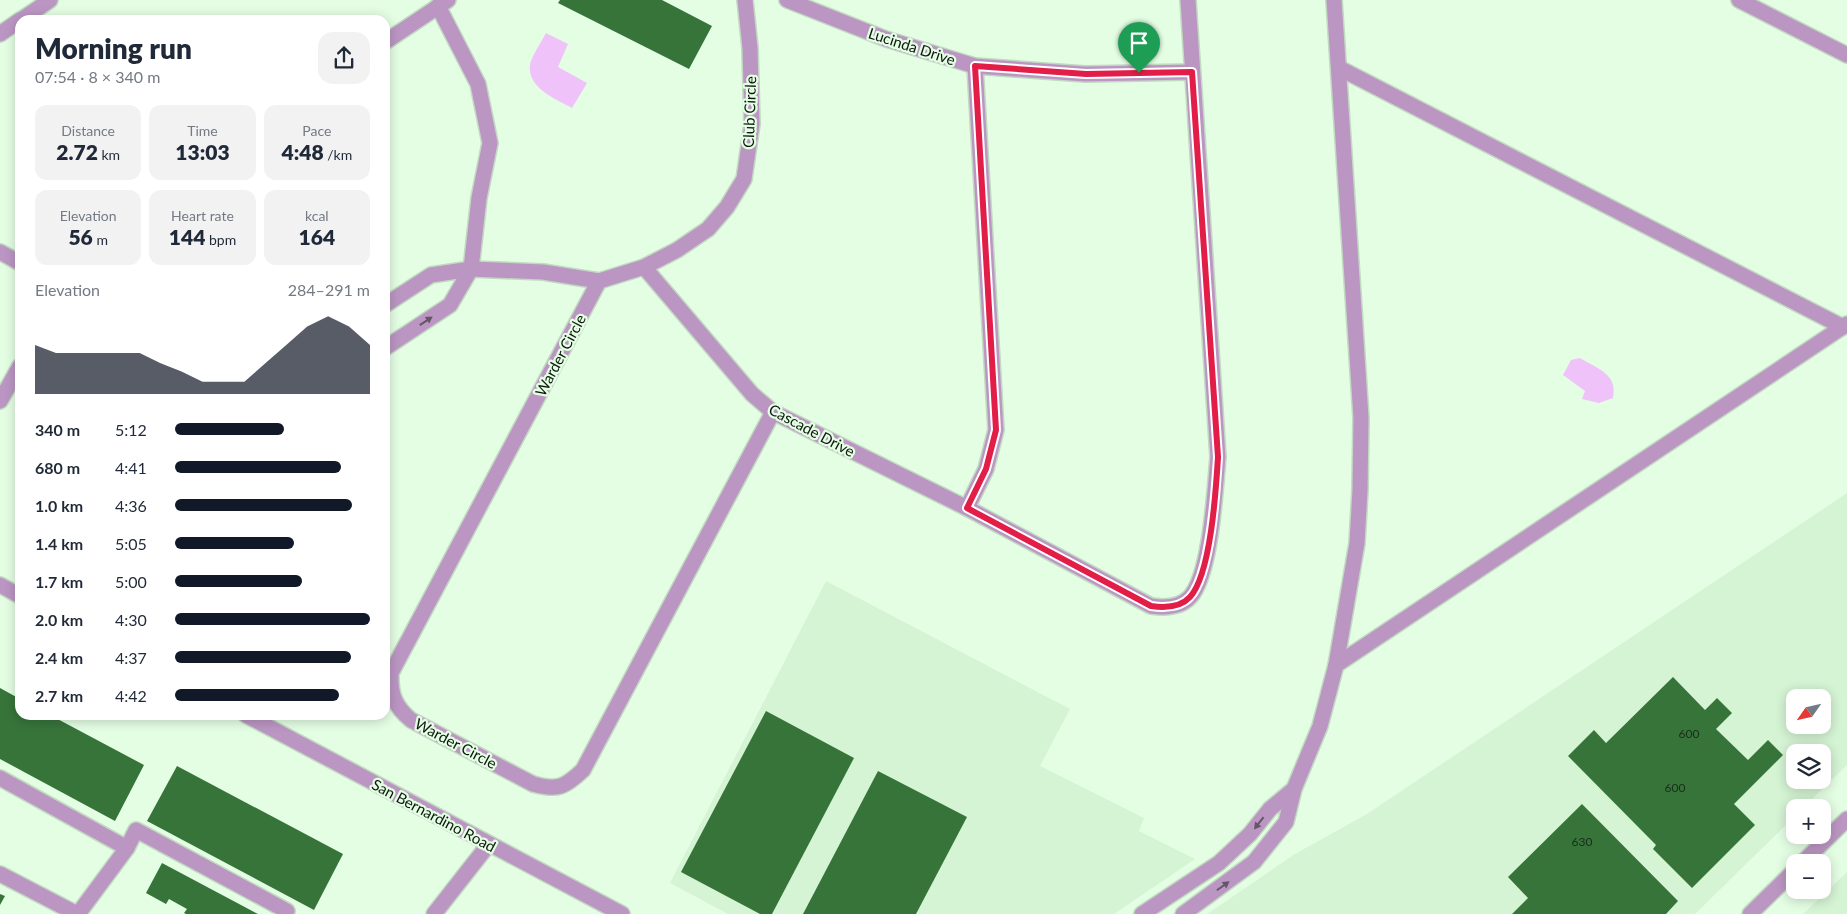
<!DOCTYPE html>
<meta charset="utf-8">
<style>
body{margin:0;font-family:Lato,sans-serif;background:#f2f2f3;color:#1f2937;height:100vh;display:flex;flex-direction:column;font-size:19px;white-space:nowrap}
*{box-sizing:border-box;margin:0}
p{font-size:16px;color:#747a83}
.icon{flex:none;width:28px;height:28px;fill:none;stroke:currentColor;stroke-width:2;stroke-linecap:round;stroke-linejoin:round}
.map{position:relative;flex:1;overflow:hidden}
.side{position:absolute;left:15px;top:15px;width:375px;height:705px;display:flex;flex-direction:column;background:#fff;border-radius:15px;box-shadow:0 2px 12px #0003}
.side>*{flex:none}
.needle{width:32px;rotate:236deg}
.controls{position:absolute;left:1786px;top:689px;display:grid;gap:10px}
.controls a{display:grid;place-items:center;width:45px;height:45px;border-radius:10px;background:#fff;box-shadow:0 2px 12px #0003;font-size:25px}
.pin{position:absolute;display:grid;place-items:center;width:42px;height:42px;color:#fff;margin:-51px -21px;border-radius:50% 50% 50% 0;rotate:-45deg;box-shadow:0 0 5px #0007}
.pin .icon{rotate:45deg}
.round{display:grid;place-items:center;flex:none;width:52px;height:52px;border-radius:15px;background:#f2f2f3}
.summary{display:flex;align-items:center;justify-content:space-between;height:85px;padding:0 20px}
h1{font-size:28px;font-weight:800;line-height:38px}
.figures{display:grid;grid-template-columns:repeat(3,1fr);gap:8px;height:85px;padding:5px 20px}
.figures div{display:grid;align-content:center;border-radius:12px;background:#f2f2f3;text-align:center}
.figures b{font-size:21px;font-weight:800}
.figures small{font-size:14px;font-weight:400}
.figures p{font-size:14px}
.chart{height:140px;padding:10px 20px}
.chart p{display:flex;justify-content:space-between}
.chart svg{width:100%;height:90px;margin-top:5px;fill:#111827;opacity:.7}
ul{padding:0 20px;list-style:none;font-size:16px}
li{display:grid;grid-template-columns:80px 60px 1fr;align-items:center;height:38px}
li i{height:12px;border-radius:6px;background:#111827}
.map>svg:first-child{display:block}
</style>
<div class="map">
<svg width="1847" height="914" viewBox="0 0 1847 914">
<rect width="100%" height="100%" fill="#e4fee4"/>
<g fill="#d5f4d4" fill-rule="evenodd">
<path d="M1847,493V765L1804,807L1795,808V816L1695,914H1207L1295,854L1367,814ZM1795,698H1822V725H1795ZM1795,752H1822V780H1795Z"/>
<path d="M826,581L1070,709L1040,766L1144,818L1139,831L1195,859L1114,914H728L670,883Z"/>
<path d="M1847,872V914H1803L1821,897Z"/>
</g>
<g fill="#efc3f9">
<path d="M546,33L568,44L558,67L587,83L572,108C556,99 527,88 530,65C531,57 542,41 546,33Z"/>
<path d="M1580,358C1598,369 1618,374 1613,398L1599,403L1582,399L1585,391L1563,375L1571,360Z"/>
</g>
<g fill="#37743a">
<path d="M560,0H662L712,26L689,69L558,3Z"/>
<path d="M1673,677L1705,710L1717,698L1732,713L1716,729L1748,760L1768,740L1783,755L1734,804L1755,825L1692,888L1653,849L1656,845L1568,756L1594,730L1606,743Z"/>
<path d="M0,688L20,699V715H50L144,765L115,821L0,759Z"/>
<path d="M766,711L854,758L772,914H760L681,872Z"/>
<path d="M177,766L343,854L314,910L147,821Z"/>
<path d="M878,771L967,817L916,914H803Z"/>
<path d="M1582,804L1678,901L1666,914H1512L1528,898L1508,877Z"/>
<path d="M162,863L258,914H186L184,913L187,909L169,899L166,904L146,893Z"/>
<path d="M0,894L5,896L0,905Z"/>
</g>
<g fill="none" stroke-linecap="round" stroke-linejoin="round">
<defs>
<g id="minor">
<path d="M787,0L886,39L975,66L1085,74L1192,72"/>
<path d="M1334,0L1361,418L1360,490L1357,543L1336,665"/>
<path d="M1739,0L1847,55"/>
<path d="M21,20L50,0"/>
<path d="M0,34L20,20"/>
<path d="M385,42L448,0"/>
<path d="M1339,68L1843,327"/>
<path d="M0,252L20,263"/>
<path d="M644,267L752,394L773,412L967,508L1151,606C1165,608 1180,608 1190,597C1211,574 1215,489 1218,457L1188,0"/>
<path d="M599,281L391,673C390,694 395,707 411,720L533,784C558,791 565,787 583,770L773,412"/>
<path d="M385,305L431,275L471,269L543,272L599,281L644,267L677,250L708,229L727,207L744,179L752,124L750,48L745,0"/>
<path d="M385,348L450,305L471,269L479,198L490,143L478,84L438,6"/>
<path d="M0,401L20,366"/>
<path d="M967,508L986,469L996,430L975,66"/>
<path d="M0,585L20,596"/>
<path d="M246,715L622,914"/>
<path d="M0,778L127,848L78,914"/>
<path d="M127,848L136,830L287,911"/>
<path d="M1803,862L1847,819"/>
<path d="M0,874L77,914"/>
<path d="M434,914L489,844"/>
<path d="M1142,914L1219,863L1250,834L1270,809L1294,789"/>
<path d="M1183,914L1254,862L1286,822L1294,789L1320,726L1336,665L1847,324"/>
<path d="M1750,914L1795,870"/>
</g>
</defs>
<use href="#minor" stroke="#c2d9c2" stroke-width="18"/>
<use href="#minor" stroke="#bb96c3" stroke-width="15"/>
</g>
<defs><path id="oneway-solid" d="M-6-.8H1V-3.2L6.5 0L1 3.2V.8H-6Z" transform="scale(1.25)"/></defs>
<g fill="#645668">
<use href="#oneway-solid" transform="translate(426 321) rotate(-34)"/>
<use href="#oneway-solid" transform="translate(1259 823) rotate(128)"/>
<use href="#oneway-solid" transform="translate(1223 886) rotate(-35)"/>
</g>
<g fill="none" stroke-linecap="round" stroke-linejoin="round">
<defs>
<path id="route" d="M975,66L1086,74L1192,72L1218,457C1216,489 1211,574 1190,597C1180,608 1165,608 1151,606L967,508L986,469L996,430Z"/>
</defs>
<use href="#route" stroke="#fff" stroke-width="10"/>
<use href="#route" stroke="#e11d48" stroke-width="6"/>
</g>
<g text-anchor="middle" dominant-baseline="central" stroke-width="4.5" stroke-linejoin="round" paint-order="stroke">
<g font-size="12" fill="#182e19">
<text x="1689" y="733">600</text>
<text x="1675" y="787">600</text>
<text x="1582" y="841">630</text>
</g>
<g font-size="15" fill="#0e170e" stroke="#e4fee4">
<text transform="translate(912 46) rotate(18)">Lucinda Drive</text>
<text transform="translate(749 112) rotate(-88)">Club Circle</text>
<text transform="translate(560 355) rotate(-62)">Warder Circle</text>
<text transform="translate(812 430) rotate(28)">Cascade Drive</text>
<text transform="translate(456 743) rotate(28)">Warder Circle</text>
<text transform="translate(434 815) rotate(28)">San Bernardino Road</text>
</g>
</g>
</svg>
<div class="controls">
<a><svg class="needle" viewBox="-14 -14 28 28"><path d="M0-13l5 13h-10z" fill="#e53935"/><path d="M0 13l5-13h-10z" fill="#747a83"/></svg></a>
<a><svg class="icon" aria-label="layers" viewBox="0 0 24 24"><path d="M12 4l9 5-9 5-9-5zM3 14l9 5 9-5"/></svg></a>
<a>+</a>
<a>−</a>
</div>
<div class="pin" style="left:1139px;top:73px;background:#1e9e55"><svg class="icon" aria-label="arrive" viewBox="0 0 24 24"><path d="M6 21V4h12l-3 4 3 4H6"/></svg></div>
<section class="side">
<div class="summary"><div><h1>Morning run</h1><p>07:54 · 8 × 340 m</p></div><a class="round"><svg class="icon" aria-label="share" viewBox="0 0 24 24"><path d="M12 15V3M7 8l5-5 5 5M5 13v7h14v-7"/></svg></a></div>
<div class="figures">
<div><p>Distance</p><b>2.72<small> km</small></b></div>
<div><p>Time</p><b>13:03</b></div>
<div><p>Pace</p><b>4:48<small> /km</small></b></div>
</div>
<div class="figures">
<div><p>Elevation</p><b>56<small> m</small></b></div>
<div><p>Heart rate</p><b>144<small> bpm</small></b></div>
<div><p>kcal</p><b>164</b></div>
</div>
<div class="chart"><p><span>Elevation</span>284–291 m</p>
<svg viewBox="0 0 160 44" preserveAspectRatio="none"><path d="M0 44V20L10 24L20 24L30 24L40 24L50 24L60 29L70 33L80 38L90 38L100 38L110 29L120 20L130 11L140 6L150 11L160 20V44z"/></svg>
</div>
<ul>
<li><b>340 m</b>5:12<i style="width:56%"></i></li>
<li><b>680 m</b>4:41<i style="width:85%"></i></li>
<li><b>1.0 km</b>4:36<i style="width:91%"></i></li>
<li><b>1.4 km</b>5:05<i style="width:61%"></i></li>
<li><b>1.7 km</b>5:00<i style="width:65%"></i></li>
<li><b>2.0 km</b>4:30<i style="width:100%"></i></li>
<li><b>2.4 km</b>4:37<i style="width:90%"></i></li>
<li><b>2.7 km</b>4:42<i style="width:84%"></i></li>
</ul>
</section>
</div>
